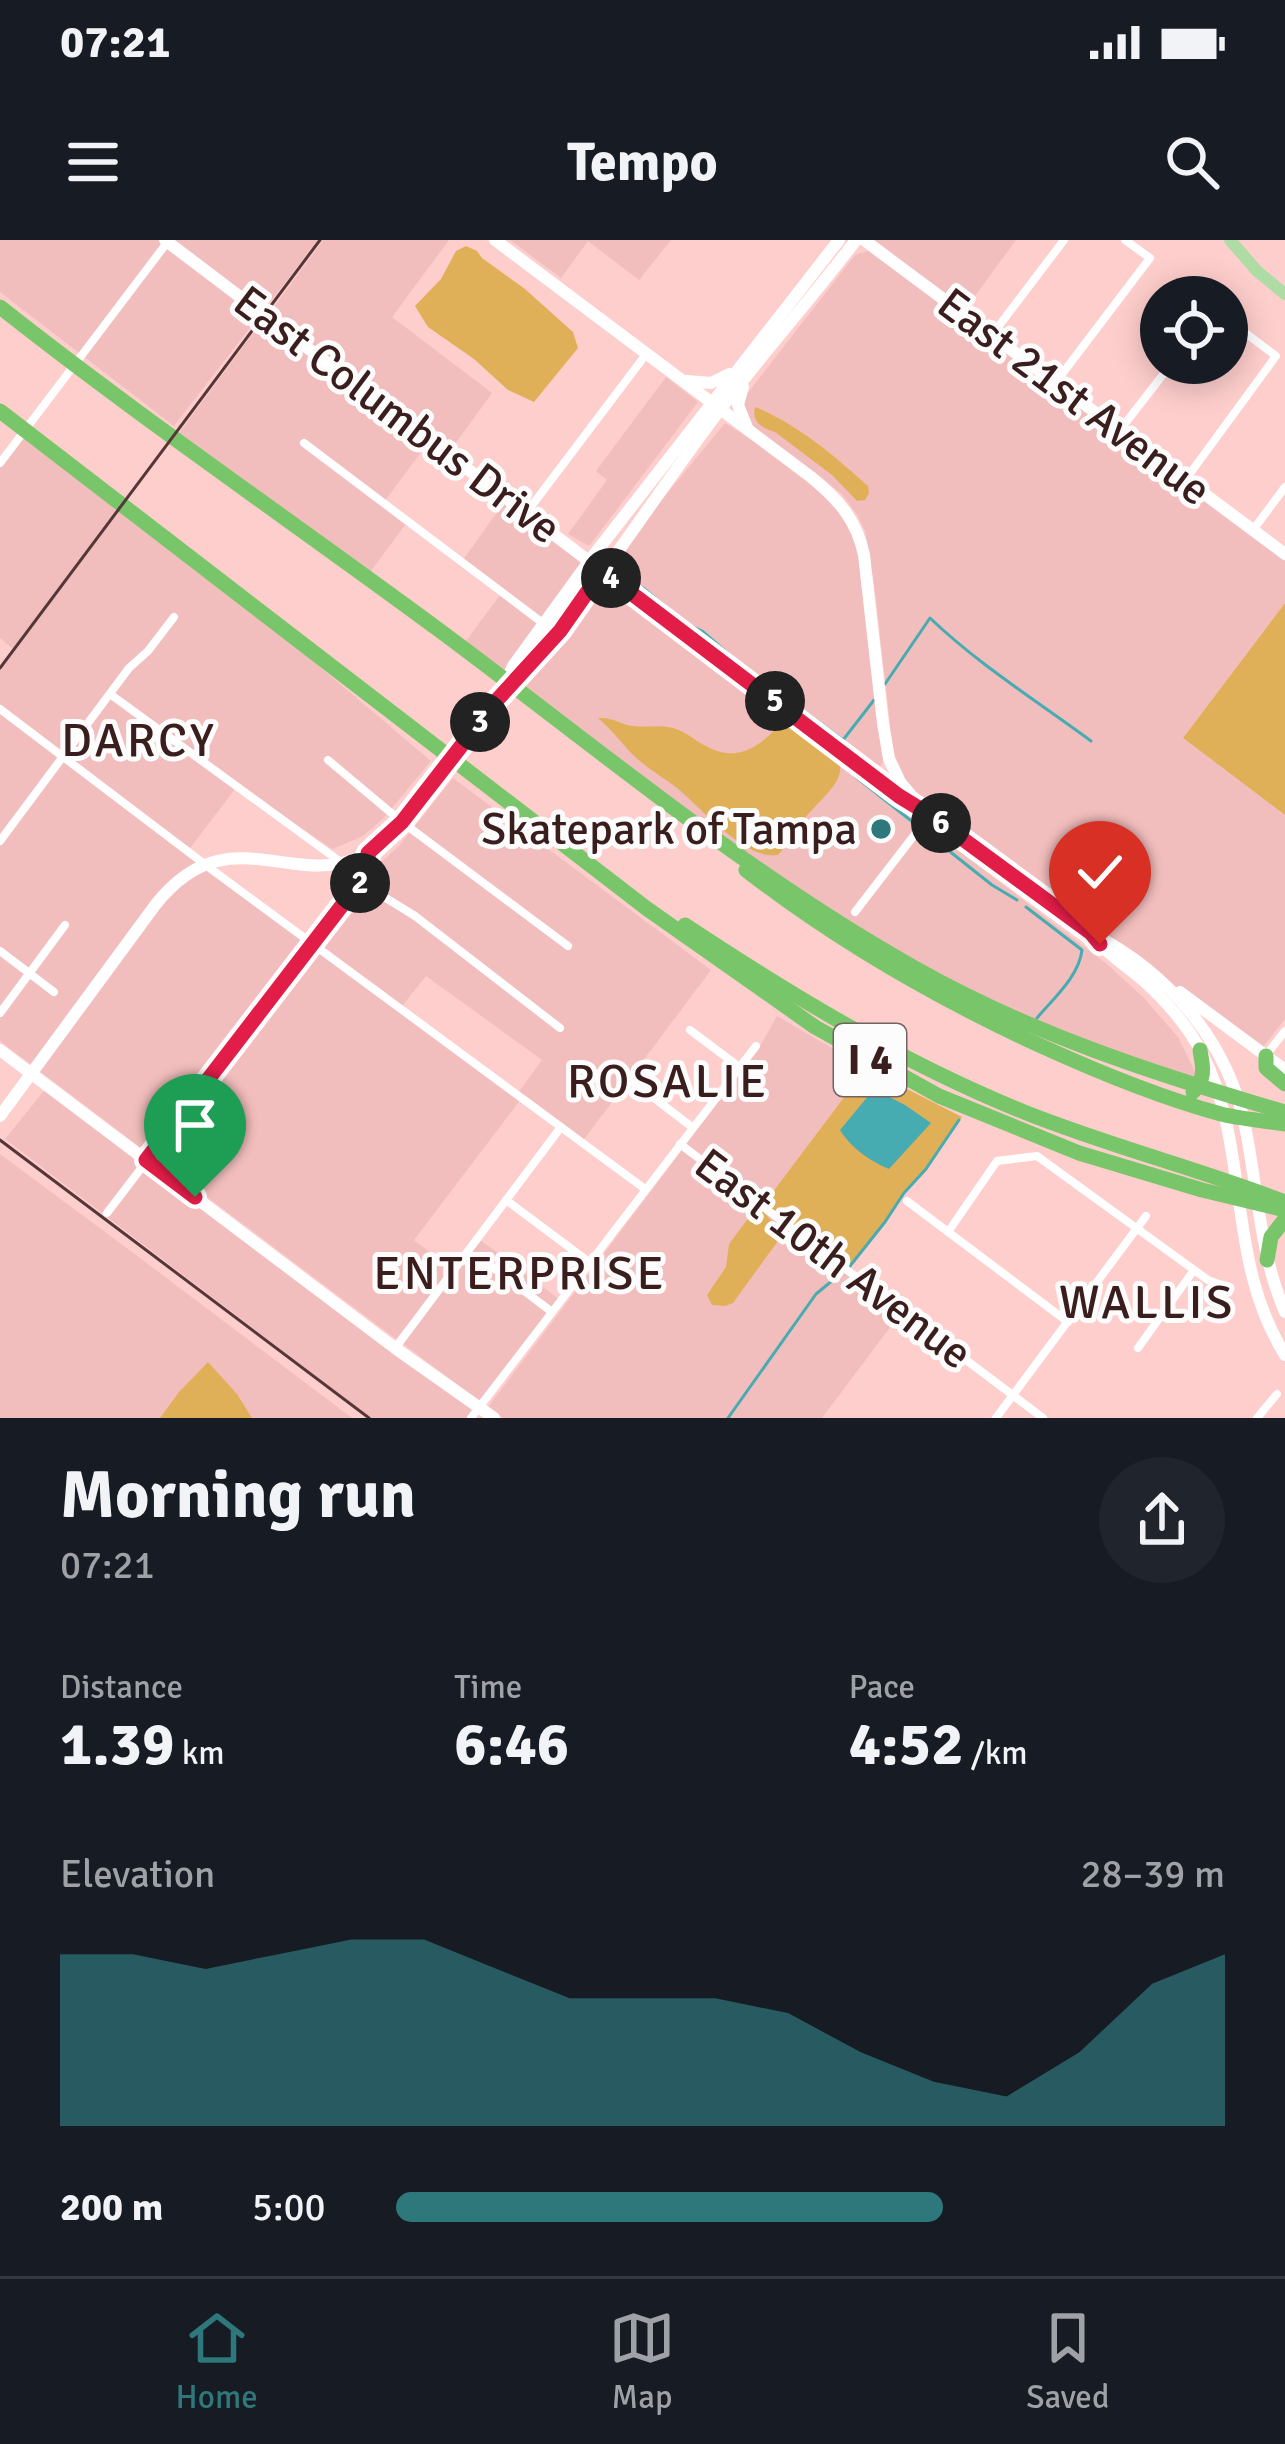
<!DOCTYPE html>
<meta charset="utf-8">
<style>
body{margin:0;font-family:Signika,sans-serif;background:#20242c;color:#f1f3f6;height:100vh;display:flex;flex-direction:column;font-size:45px;white-space:nowrap}
*{box-sizing:border-box;margin:0}
p{font-size:39px;color:#9ea1a6}
.icon{flex:none;width:66px;height:66px;fill:none;stroke:currentColor;stroke-width:2;stroke-linecap:round;stroke-linejoin:round}
.map{position:relative;height:1178px;overflow:hidden}
.details{display:flex;flex-direction:column;background:#171b24;flex:1}
.details>*{flex:none}
.controls{position:absolute;left:1140px;top:36px;display:grid;gap:24px}
.controls a{display:grid;place-items:center;width:108px;height:108px;border-radius:50%;background:#171b24;box-shadow:0 6px 30px #0003;font-size:60px}
.pin{position:absolute;display:grid;place-items:center;width:102px;height:102px;color:#fff;margin:-123px -51px;border-radius:50% 50% 50% 0;rotate:-45deg;box-shadow:0 0 12px #0007}
.pin .icon{rotate:45deg}
.km{position:absolute;width:60px;height:60px;margin:-30px;border-radius:50%;background:#222;color:#fff;font-size:33px;line-height:60px;text-align:center}
.round{display:grid;place-items:center;flex:none;width:126px;height:126px;border-radius:63px;background:#20242c}
.overview{display:flex;align-items:center;justify-content:space-between;height:204px;padding:0 60px}
h1{font-size:66px;font-weight:700;line-height:90px}
.figures{display:grid;grid-template-columns:repeat(3,1fr);gap:18px;height:204px;padding:12px 60px}
.figures div{display:grid;align-content:center}
.figures b{font-size:60px;font-weight:700}
.figures small{font-size:33px;font-weight:400}
.figures p{font-size:33px}
.chart{height:336px;padding:24px 60px}
.chart p{display:flex;justify-content:space-between}
.chart svg{width:100%;height:216px;margin-top:12px;fill:#2e777b;opacity:.7}
ul{padding:0 60px;list-style:none;font-size:39px}
li{display:grid;grid-template-columns:192px 144px 1fr;align-items:center;height:90px}
li i{height:30px;border-radius:15px;background:#2e777b}
.status{display:flex;justify-content:space-between;align-items:center;height:84px;padding:0 60px;background:#171b24;direction:ltr}
.status svg{height:33px;fill:currentColor}
header{display:flex;justify-content:space-between;align-items:center;height:156px;padding:0 60px;background:#171b24;font-size:54px;font-weight:700}
.dock{display:flex;justify-content:space-around;align-items:center;height:168px;border-top:3px solid #363941;background:#171b24;font-size:33px;color:#9ea1a6}
.dock a{display:grid;justify-items:center;gap:6px}
.dock .selected{color:#2e777b}
.map>svg:first-child{display:block}
</style>
<div class="status"><b>07:21</b><svg viewBox="0 0 49 12"><path d="M0 12V9h3v3zM5 12V6h3v6zM10 12V3h3v9zM15 12V0h3v12zM26 1h20v11H26zM47 4h2v5h-2z"/></svg></div>
<header><svg class="icon" aria-label="menu" viewBox="0 0 24 24"><path d="M4 6h16M4 12h16M4 18h16"/></svg>Tempo<svg class="icon" aria-label="search" viewBox="0 0 24 24"><circle cx="10" cy="10" r="6"/><path d="M15 15l6 6"/></svg></header>
<div class="map">
<svg width="1285" height="1178" viewBox="0 0 1285 1178">
<rect width="100%" height="100%" fill="#fececc"/>
<g fill="#f2bebd">
<path d="M0,0H318L174,186L0,52Z"/>
<path d="M323,0H449L392,77L492,153L450,211L268,75Z"/>
<path d="M510,0H671L639,40L588,1L561,38Z"/>
<path d="M874,0H1016L964,71Z"/>
<path d="M870,10L1285,321V363L1183,498L1285,575V779L1260,811L930,571L907,543L893,511L875,352L865,291L858,276L841,253L752,187L744,173L743,159L855,15Z"/>
<path d="M265,77L430,200L384,262L408,281L365,339L176,197Z"/>
<path d="M666,137L698,162L590,305H587L568,294L607,240L596,231Z"/>
<path d="M725,183L776,215L828,256L845,278L857,304L884,520L880,527H870L605,329Z"/>
<path d="M26,192L268,383L431,521L383,579L363,596L347,603L332,609L238,545L188,611L521,859L414,1000L452,1029L396,1099L155,918L200,859L195,854L149,914L0,801V429L14,410L0,398V226Z"/>
<path d="M507,258L591,322L509,444L460,409L503,351L463,320Z"/>
<path d="M605,340L1107,724L1144,758L1178,797L1198,838L1193,845L1080,807L860,696L521,451Z"/>
<path d="M453,538L711,730L582,902L518,853L542,820L426,736L402,766L314,702L357,643L398,607Z"/>
<path d="M777,776L866,828L763,965L685,905L760,806Z"/>
<path d="M47,847L475,1170L469,1178H371L5,899Z"/>
<path d="M682,910L900,1074L822,1178H503L488,1167Z"/>
<path d="M0,914L124,1006L352,1178H0Z"/>
<path d="M479,999L559,1059L479,1161L402,1103Z"/>
</g>
<g fill="#e0b059">
<path d="M466,6L477,11L482,18L525,49L573,92L578,108L534,162L508,150L474,119L428,87L415,66L441,39L456,11Z"/>
<path d="M755,167C796,183 835,216 868,246L869,253L865,260L857,261L832,235L775,192C763,189 751,182 755,167Z"/>
<path d="M1285,363V575L1183,498Z"/>
<path d="M598,478C615,477 620,485 634,486C652,488 664,483 681,491C690,495 697,502 706,506C736,523 759,508 780,484C798,483 805,495 820,504C863,530 827,551 806,577C796,589 789,603 778,615C746,621 700,567 677,548C661,536 645,527 631,513C620,501 611,489 598,478Z"/>
<path d="M866,828L962,877L932,918L926,929L904,953L885,982L848,1028L763,965Z"/>
<path d="M761,969L777,987L778,1001L733,1063L725,1066L712,1065L707,1055L726,1027L729,1004L753,972Z"/>
<path d="M208,1122L237,1154L252,1178H160L179,1152Z"/>
</g>
<path fill="#47acb2" d="M874,849L905,865L931,883L889,929C871,922 850,907 840,890Z"/>
<g fill="none" stroke-linecap="round" stroke-linejoin="round">
<g stroke="#47acb2" stroke-width="3">
<path d="M643,348L687,384L702,391L740,424L843,500L874,460"/>
<path d="M885,444L930,378C979,425 1037,461 1091,501"/>
<path d="M856,537L992,645L1017,660"/>
<path d="M1026,667L1082,710C1079,736 1054,758 1037,778"/>
<path d="M728,1178L816,1054L850,1026L885,982L904,953L926,929L959,880"/>
</g>
<g stroke="#fff" stroke-width="8">
<path d="M992,95L1064,0"/>
<path d="M1056,142L1150,18L1125,0"/>
<path d="M1120,190L1172,123"/>
<path d="M304,203L544,384L560,391"/>
<path d="M0,223L169,0"/>
<path d="M1186,239L1276,116L1227,79"/>
<path d="M527,272L647,113"/>
<path d="M1253,290L1285,247"/>
<path d="M110,454L342,623L360,642L415,676L560,788"/>
<path d="M0,469L211,629L645,949"/>
<path d="M328,520L402,582L568,706"/>
<path d="M0,601L129,428L148,411L174,377"/>
<path d="M855,672L929,576"/>
<path d="M0,711L54,752"/>
<path d="M0,773L65,685"/>
<path d="M690,790L738,826"/>
<path d="M1266,815L1285,791"/>
<path d="M633,842L692,887"/>
<path d="M680,904L1043,1178"/>
<path d="M506,960L589,1022"/>
<path d="M907,961L1068,1082"/>
<path d="M107,973L364,637L369,629L368,613"/>
<path d="M948,992L997,921L1037,916L1208,1040L1224,1046"/>
<path d="M483,1020L552,1072"/>
<path d="M396,1107L561,887"/>
<path d="M1138,1108L1194,1030"/>
<path d="M471,1178L756,806"/>
<path d="M996,1178L1146,976"/>
<path d="M1257,1178L1277,1154"/>
</g>
<g stroke="#fff" stroke-width="12">
<path d="M165,0L899,556L930,575L1091,693C1169,732 1230,804 1246,891C1258,952 1260,1014 1285,1072"/>
<path d="M495,0L811,237C838,259 857,280 864,315L883,483L889,519L900,542L916,561"/>
<path d="M864,0L1285,314"/>
<path d="M687,141L711,143L729,134"/>
<path d="M743,147L738,165L748,190"/>
<path d="M503,448L513,426L590,320L839,0"/>
<path d="M1095,699C1110,716 1128,727 1144,741C1167,762 1188,786 1202,813C1251,909 1225,1019 1285,1115"/>
<path d="M1180,752L1285,830"/>
<path d="M0,810L395,1108L494,1178"/>
<path d="M0,876L156,664C234,566 305,666 381,603C423,568 460,504 496,461C516,438 539,418 558,394C613,321 664,244 719,171C763,113 812,58 856,0"/>
</g>
<path stroke="#afdca5" stroke-width="12" d="M1230,0L1257,31L1285,54"/>
<g stroke="#79c569" stroke-width="15">
<path d="M0,67C143,180 293,282 439,390C594,505 744,632 913,727C1029,793 1157,835 1285,872"/>
<path d="M0,171L646,668L815,787L939,856L1079,913L1202,950L1285,970"/>
<path d="M746,630C836,700 935,757 1039,805C1098,832 1158,857 1221,874C1242,879 1264,881 1285,884"/>
<path d="M685,685C794,757 903,823 1024,872C1109,906 1199,929 1285,962"/>
<path d="M1266,816V828L1285,844"/>
<path d="M1193,852C1206,839 1203,827 1200,810"/>
<path d="M1267,1020L1271,997L1285,979"/>
</g>
<g stroke="#563737" stroke-width="3">
<path d="M0,428L320,0"/>
<path d="M0,900L369,1178"/>
</g>
</g>
<g fill="none" stroke-linecap="round" stroke-linejoin="round">
<defs>
<path id="route" d="M195,957L146,920L360,642L369,629L368,613L402,582L497,460L560,391L602,331L899,556L930,575L1091,693L1100,704"/>
</defs>
<use href="#route" stroke="#fff" stroke-width="24"/>
<use href="#route" stroke="#e11d48" stroke-width="15"/>
</g>
<circle fill="#2e777b" stroke="#fcfcfc" stroke-width="4.5" cx="881" cy="589" r="12"/>
<g text-anchor="middle" dominant-baseline="central" stroke-width="10" stroke-linejoin="round" paint-order="stroke">
<rect fill="#fcfcfc" stroke="#746161" stroke-width="3" x="834" y="784" width="72" height="72" rx="9"/>
<g font-size="42" font-weight="bold" fill="#3a1e1e">
<text x="870" y="820">I 4</text>
</g>
<g font-size="45" fill="#3a1e1e" stroke="#fcfcfc">
<text transform="translate(1074 157) rotate(37)">East 21st Avenue</text>
<text transform="translate(397 175) rotate(37)">East Columbus Drive</text>
<text transform="translate(833 1019) rotate(37)">East 10th Avenue</text>
</g>
<g font-size="45" fill="#3a1e1e" stroke="#fcfcfc" text-anchor="end">
<text x="857" y="589">Skatepark of Tampa</text>
</g>
<g font-size="48" letter-spacing="3" fill="#3a1e1e" stroke="#fcfcfc">
<text x="139" y="500">DARCY</text>
<text x="668" y="841">ROSALIE</text>
<text x="520" y="1033">ENTERPRISE</text>
<text x="1147" y="1062">WALLIS</text>
</g>
</g>
</svg>
<div class="controls">
<a><svg class="icon" aria-label="locate" viewBox="0 0 24 24"><circle cx="12" cy="12" r="6"/><path d="M12 2v4M12 18v4M2 12h4M18 12h4"/></svg></a>
</div>
<div class="pin" style="left:195px;top:957px;background:#1e9e55"><svg class="icon" aria-label="arrive" viewBox="0 0 24 24"><path d="M6 21V4h12l-3 4 3 4H6"/></svg></div>
<div class="pin" style="left:1100px;top:704px;background:#d93025"><svg class="icon" aria-label="check" viewBox="0 0 24 24"><path d="M5 12l5 5 9-10"/></svg></div>
<b class="km" style="left:360px;top:643px">2</b>
<b class="km" style="left:480px;top:482px">3</b>
<b class="km" style="left:611px;top:338px">4</b>
<b class="km" style="left:775px;top:461px">5</b>
<b class="km" style="left:941px;top:583px">6</b>
</div>
<section class="details">
<div class="overview"><div><h1>Morning run</h1><p>07:21</p></div><a class="round"><svg class="icon" aria-label="share" viewBox="0 0 24 24"><path d="M12 15V3M7 8l5-5 5 5M5 13v7h14v-7"/></svg></a></div>
<div class="figures">
<div><p>Distance</p><b>1.39<small> km</small></b></div>
<div><p>Time</p><b>6:46</b></div>
<div><p>Pace</p><b>4:52<small> /km</small></b></div>
</div>
<div class="chart"><p><span>Elevation</span>28–39 m</p>
<svg viewBox="0 0 160 44" preserveAspectRatio="none"><path d="M0 44V9L10 9L20 12L30 9L40 6L50 6L60 12L70 18L80 18L90 18L100 21L110 29L120 35L130 38L140 29L150 15L160 9V44z"/></svg>
</div>
<ul>
<li><b>200 m</b>5:00<i style="width:66%"></i></li>
</ul>
</section>
<nav class="dock">
<a class="selected"><svg class="icon" aria-label="home" viewBox="0 0 24 24"><path d="M3 11l9-7 9 7M6 9v11h12V9"/></svg>Home</a>
<a><svg class="icon" aria-label="map" viewBox="0 0 24 24"><path d="M3 6l6-2 6 2 6-2v14l-6 2-6-2-6 2zM9 4v14M15 6v14"/></svg>Map</a>
<a><svg class="icon" aria-label="saved" viewBox="0 0 24 24"><path d="M7 4h10v16l-5-4-5 4z"/></svg>Saved</a>
</nav>
